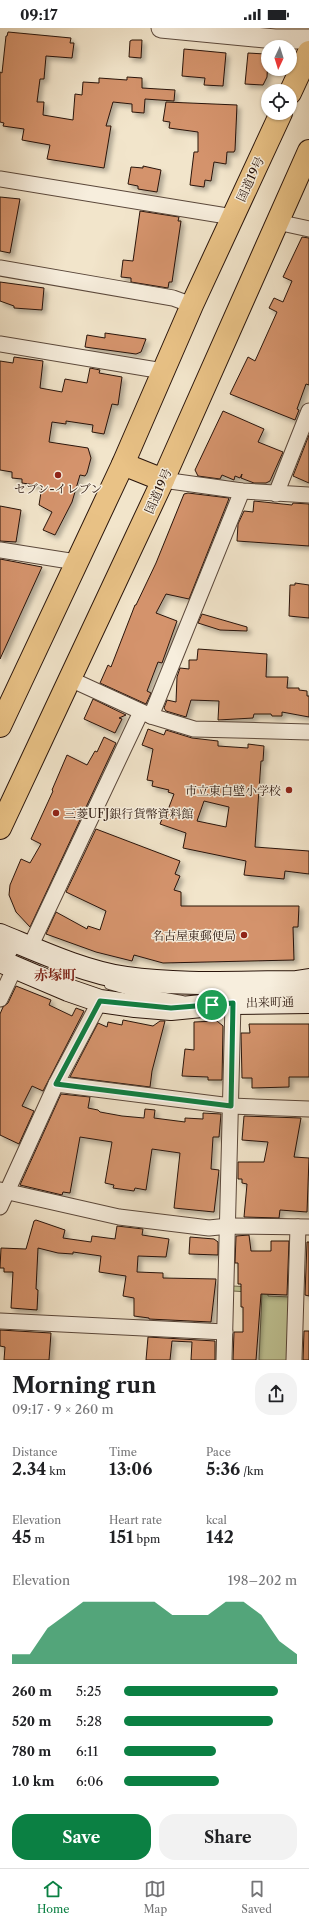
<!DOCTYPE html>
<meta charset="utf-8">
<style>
body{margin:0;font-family:"Libre Caslon Text","Noto Serif JP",serif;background:#f2f2f2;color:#202124;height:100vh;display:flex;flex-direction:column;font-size:15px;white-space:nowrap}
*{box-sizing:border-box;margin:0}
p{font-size:13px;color:#757577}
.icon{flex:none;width:22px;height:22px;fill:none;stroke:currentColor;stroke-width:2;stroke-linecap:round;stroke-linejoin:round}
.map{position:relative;height:1332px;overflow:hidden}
.sheet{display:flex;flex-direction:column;background:#fff;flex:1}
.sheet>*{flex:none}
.needle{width:26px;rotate:184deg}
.fabs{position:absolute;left:261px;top:12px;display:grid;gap:8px}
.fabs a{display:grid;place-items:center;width:36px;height:36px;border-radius:50%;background:#fff;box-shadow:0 1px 3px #0004;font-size:20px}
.pin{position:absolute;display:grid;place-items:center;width:34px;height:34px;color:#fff;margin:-17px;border:2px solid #fff;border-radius:50%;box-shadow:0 1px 4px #0007}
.round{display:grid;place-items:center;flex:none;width:42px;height:42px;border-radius:16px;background:#f2f2f2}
.headline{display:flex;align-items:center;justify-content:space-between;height:68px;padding:0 12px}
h1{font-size:22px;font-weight:800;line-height:30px}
.stats{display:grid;grid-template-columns:repeat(3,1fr);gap:6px;height:68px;padding:4px 12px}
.stats div{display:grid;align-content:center}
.stats b{font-size:17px;font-weight:800}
.stats small{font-size:11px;font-weight:400}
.stats p{font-size:11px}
.chart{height:112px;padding:8px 12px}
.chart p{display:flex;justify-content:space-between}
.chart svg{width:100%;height:72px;margin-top:4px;fill:#0b8043;opacity:.7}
.action{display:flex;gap:8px;margin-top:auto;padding:8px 12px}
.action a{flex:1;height:46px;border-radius:16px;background:#0b8043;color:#fff;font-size:16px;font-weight:800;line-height:46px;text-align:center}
.action a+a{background:#f2f2f2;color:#202124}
ul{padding:0 12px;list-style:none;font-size:13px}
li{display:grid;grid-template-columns:64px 48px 1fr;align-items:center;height:30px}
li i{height:10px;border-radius:5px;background:#0b8043}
.status{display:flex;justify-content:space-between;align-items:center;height:28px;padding:0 20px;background:#fff;direction:ltr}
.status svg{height:11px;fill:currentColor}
.dock{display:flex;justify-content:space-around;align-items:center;height:56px;border-top:1px solid #e0e0e0;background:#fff;font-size:11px;color:#757577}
.dock a{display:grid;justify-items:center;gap:2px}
.dock .on{color:#0b8043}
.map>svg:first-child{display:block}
</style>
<div class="status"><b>09:17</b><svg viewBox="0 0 49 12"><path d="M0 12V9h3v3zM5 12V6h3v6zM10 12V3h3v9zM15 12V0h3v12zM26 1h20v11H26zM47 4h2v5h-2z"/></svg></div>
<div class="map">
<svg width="309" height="1332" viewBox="0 0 309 1332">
<defs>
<filter id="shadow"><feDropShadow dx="3.5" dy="3.5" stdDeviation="2" flood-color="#0004"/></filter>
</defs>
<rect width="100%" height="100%" fill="#f2e5cb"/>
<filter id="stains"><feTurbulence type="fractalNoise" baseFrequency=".005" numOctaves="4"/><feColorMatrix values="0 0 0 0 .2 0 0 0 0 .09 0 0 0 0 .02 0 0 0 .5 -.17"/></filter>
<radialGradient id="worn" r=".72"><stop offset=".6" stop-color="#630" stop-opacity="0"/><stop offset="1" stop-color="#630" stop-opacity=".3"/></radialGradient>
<path fill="#bfc394" stroke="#746c50" d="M233,1258L268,1260V1268L290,1269L287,1332H259L262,1265L233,1263Z"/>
<g fill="#d4936c" stroke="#29140b" fill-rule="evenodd" filter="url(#shadow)">
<path d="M8,4L71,10L70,15H74L72,30L46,28L44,51H40L37,74H44L43,87L73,92L75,66L82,67L83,54L99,55V50L127,52V49L142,50V60L175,62L174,73L145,71L144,85L132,84V76L113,74L106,98H111L104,140L47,131L50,117L22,112L24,101L3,98L4,95L0,94V44L2,45L6,8H7Z"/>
<path d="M132,12H142L141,30L129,29L130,13Z"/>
<path d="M184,21L226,25L223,58L204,57L205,50L182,48Z"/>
<path d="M248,25L265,26L268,30L267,49L263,57L245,56Z"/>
<path d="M166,74L237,77L235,122L234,124H227L226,136L214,134L211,153L205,152L204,159L190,157L194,124H198V104L169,100L170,94L163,93Z"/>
<path d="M143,138L161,142L157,164L138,161V158L128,156L131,139L143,140Z"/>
<path d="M0,169L20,171L10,225L0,223Z"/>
<path d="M140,183L179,189L178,193H181L172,254H169L168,260L131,254V250L121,249L123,232L133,233Z"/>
<path d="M302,209L309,210V357L306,356L297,381L299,382L295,392L230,366L248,329L255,333L277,284L269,280L274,270L283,274L292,253L283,249Z"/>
<path d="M0,254L44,260L42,282L14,280V278L0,273Z"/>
<path d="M105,305L146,311L141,324L136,326L85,319L87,307L105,310Z"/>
<path d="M14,329L43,333L40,360L62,364L65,351L87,355L90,340L100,342L99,345L122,349L118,377L112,376L104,406L92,404L93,397L66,393V396L52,394L49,414L88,420L91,430L87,445L85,448L80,447L72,474L55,507L43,502L52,484L39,477L42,458L22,455V451L12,450V444L0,442V333L13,335Z"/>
<path d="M223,383L264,401L258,414L283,424L270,453L266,455H254L241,450L242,446L240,450L235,448L234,452L222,447L220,451L198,448L195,442Z"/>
<path d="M309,407V455L293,448Z"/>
<path d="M188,465L229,470L228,473L189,571L166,566L156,585L177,593L162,635L158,634L147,663L151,665L146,676L100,655L108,637L111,639L135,577H136L156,535L184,466Z"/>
<path d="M254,473L292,477L293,475L309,476V518L237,513L238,496L244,483L253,484Z"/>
<path d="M0,478L21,482L16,514L0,513Z"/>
<path d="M0,531L42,539L0,631Z"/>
<path d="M295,555L309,557V590L289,588L290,557H295Z"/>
<path d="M202,586L247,599V603L220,602L198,595Z"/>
<path d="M198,621L267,626L266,649H288L287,660H299V662L307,663V668H309V689L282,684V688H272L271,686H254L253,690L218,692L219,673L191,672L186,689L166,683L164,680L167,672L176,674L177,649L180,640L189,641V632H197Z"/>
<path d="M93,671L126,687L119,690L122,691L115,705L84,691Z"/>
<path d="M148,701L164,707L166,702L192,710L218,713V718L248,720V716L264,718L263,733H261L255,819L309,823V846L285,843L284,851L244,847L246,833L183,820L186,805L160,796L164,786L166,787L174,766L168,764L169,762L152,758L153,753L147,752L153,721L142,717ZM204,773L229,779L226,799L197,793Z"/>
<path d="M104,709L116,715L30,899L16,884L9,867L10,857L21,831L30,835L41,816L31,811L53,763L52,762L67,727L87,737L95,723L97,724Z"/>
<path d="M96,801L180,833L175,846L180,848L174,862L181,864V878H299L298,899H293L294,932L163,935L134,927L132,933L96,924L46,906L56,884L87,901L88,898L100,902L106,883L66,864Z"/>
<path d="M16,958L51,972L49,977L72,988L76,980L84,983L43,1063L32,1058L22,1078L34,1083L19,1116L0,1107V986L3,979L8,975Z"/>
<path d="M123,992L153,998L160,993H165L152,1043L150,1059L70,1049L98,995L107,999L108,994L122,997Z"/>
<path d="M217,993L223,998L222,1052H208V1049L182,1048L185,1021L194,1022V994Z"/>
<path d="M249,996H309V1049H289V1059L252,1060V1050H242L241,1005H250Z"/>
<path d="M61,1066L90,1069L88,1080L98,1082L100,1084L122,1088L144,1090L145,1081L155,1082L154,1090L185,1094V1090L203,1091V1085L221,1086L219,1109H213L211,1141L219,1142L214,1184L174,1180L180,1125L152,1121L146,1162L135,1160L134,1163L113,1160L114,1157L105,1155L112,1114L80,1109L70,1165L63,1164L62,1167L20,1157Z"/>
<path d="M244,1088L301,1090L294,1129L309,1130L307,1184L280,1182L279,1190L244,1189L247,1156L242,1155V1151H238V1134H264L268,1114L242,1112Z"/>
<path d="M36,1192L65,1202L63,1210L91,1214L92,1208L115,1211L117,1198L143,1201L142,1207L169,1211L166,1229L138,1228L137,1244L163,1245V1250L216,1251L211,1294L149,1291V1290L134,1288V1270L123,1268L126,1248L99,1244L101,1228L73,1224V1226L58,1225L38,1220L36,1261L38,1262L37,1282L11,1280L13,1244H4V1240H0L1,1220L26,1221L34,1193Z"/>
<path d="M249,1207L251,1223H271V1213H289L287,1267L261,1266L256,1332H233L234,1304H243V1279H241V1256H238V1235H235L236,1208Z"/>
<path d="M190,1209L214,1211L218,1214V1227L189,1226Z"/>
<path d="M307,1214H309V1268L305,1267Z"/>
<path d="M0,1302L51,1305L49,1332H4L5,1319L0,1318Z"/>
<path d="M304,1303H309V1332H303Z"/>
<path d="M148,1309L215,1313V1332H191L192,1314L172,1313L170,1332H146Z"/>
</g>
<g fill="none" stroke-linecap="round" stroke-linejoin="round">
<defs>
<g id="service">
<path d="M0,919L13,924"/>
<path d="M109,957L126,962L182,972"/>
</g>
<g id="minor">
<path d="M0,151L233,189"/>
<path d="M277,194L309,201"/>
<path d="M0,240L173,270L192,277"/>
<path d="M0,316L163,343"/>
<path d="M163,452L242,463L309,467"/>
<path d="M276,466L309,383"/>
<path d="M0,522L76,534"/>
<path d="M70,651L151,688L194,701L309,704"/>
<path d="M151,688L242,463"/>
<path d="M30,919L141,684"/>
<path d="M0,971L15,939"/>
<path d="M56,1056L231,1078L309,1081"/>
<path d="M0,1162L119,1189L209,1200L229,1198L309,1199"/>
<path d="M0,1179L56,1056L100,973"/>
<path d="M0,1293L225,1304"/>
<path d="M224,1332L233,975"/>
<path d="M294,1332L298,1199"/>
</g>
<path id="tertiary" d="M161,0L275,11H309"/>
<g id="secondary">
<path d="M0,907C39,923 84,944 126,950C182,958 240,954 296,954L309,952"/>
<path d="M0,933L68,962L100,973L135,978L171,981L233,975L309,974"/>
</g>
<g id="trunk">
<path d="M290,65L309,24"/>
<path d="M123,436L163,452"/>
<path d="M0,698L123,436L192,277L281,85"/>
<path d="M0,800L163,452L309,123"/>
</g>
</defs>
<use href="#service" stroke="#5b483b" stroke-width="10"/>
<use href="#minor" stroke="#5b483b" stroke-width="17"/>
<use href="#tertiary" stroke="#5b483b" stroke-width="21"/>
<use href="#secondary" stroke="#29140b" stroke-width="24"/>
<use href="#trunk" stroke="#29140b" stroke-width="24"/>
<use href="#service" stroke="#f7eedd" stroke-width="8"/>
<use href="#minor" stroke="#f7eedd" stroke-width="15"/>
<use href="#tertiary" stroke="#f7eedd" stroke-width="19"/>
<use href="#secondary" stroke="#f7eedd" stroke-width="22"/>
<use href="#trunk" stroke="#e9c286" stroke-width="22"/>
</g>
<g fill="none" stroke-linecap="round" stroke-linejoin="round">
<defs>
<path id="route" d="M100,973L171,980L233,975L231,1078L56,1056Z"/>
</defs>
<use href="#route" stroke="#fff" stroke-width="8"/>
<use href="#route" stroke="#0b8043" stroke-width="5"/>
</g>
<g fill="#8f2418" stroke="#f7eedd" stroke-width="1.5">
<circle cx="58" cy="447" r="4"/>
<circle cx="289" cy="762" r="4"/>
<circle cx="56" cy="785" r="4"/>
<circle cx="244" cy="907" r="4"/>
</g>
<g text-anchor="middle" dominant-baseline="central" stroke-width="3" stroke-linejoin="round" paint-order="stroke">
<g font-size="12" fill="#29140b" stroke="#f7eedd">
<text transform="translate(250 151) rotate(-65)">国道19号</text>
<text transform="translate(158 463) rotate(-66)">国道19号</text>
<text transform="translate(270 974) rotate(-1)">出来町通</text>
</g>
<g font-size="12" fill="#29140b" stroke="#f7eedd" text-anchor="end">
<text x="58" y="460" text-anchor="middle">セブン-イレブン</text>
<text x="281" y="762">市立東白壁小学校</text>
<text x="64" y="785" text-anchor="start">三菱UFJ銀行貨幣資料館</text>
<text x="236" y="907">名古屋東郵便局</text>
</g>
<g font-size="14" font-weight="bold" fill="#7a1f14" stroke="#f7eedd">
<text x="55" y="947">赤塚町</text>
</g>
</g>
<rect width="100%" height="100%" filter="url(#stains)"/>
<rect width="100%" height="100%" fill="url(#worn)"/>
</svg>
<div class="fabs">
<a><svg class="needle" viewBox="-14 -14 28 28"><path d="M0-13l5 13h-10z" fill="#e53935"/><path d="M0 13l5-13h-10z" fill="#757577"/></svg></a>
<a><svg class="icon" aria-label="locate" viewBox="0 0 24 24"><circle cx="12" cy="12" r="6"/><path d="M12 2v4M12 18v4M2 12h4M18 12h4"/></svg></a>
</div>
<div class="pin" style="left:212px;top:977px;background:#1e9e55"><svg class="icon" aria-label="arrive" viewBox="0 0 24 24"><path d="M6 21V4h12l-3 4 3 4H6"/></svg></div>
</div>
<section class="sheet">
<div class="headline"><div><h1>Morning run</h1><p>09:17 · 9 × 260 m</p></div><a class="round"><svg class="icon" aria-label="share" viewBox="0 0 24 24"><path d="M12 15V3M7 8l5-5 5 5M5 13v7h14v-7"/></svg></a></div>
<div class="stats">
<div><p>Distance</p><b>2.34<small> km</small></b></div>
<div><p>Time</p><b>13:06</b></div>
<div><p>Pace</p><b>5:36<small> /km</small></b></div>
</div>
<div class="stats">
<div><p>Elevation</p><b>45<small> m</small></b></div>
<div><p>Heart rate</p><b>151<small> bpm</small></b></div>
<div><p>kcal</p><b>142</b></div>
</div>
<div class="chart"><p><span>Elevation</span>198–202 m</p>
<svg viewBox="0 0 160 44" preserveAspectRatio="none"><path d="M0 44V38L10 38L20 22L30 14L40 6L50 6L60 6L70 6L80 6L90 14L100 14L110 14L120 6L130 6L140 14L150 30L160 38V44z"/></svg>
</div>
<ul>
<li><b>260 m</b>5:25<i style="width:89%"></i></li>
<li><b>520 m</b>5:28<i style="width:86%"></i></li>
<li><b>780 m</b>6:11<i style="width:53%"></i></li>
<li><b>1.0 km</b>6:06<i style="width:55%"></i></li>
</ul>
<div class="action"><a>Save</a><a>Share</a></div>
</section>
<nav class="dock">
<a class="on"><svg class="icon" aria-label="home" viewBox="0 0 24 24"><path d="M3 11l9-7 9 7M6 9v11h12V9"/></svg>Home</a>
<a><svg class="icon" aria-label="map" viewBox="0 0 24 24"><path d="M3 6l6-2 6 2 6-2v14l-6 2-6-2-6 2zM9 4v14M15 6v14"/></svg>Map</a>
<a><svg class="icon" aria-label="saved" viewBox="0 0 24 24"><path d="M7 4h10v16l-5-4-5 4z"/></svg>Saved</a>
</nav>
